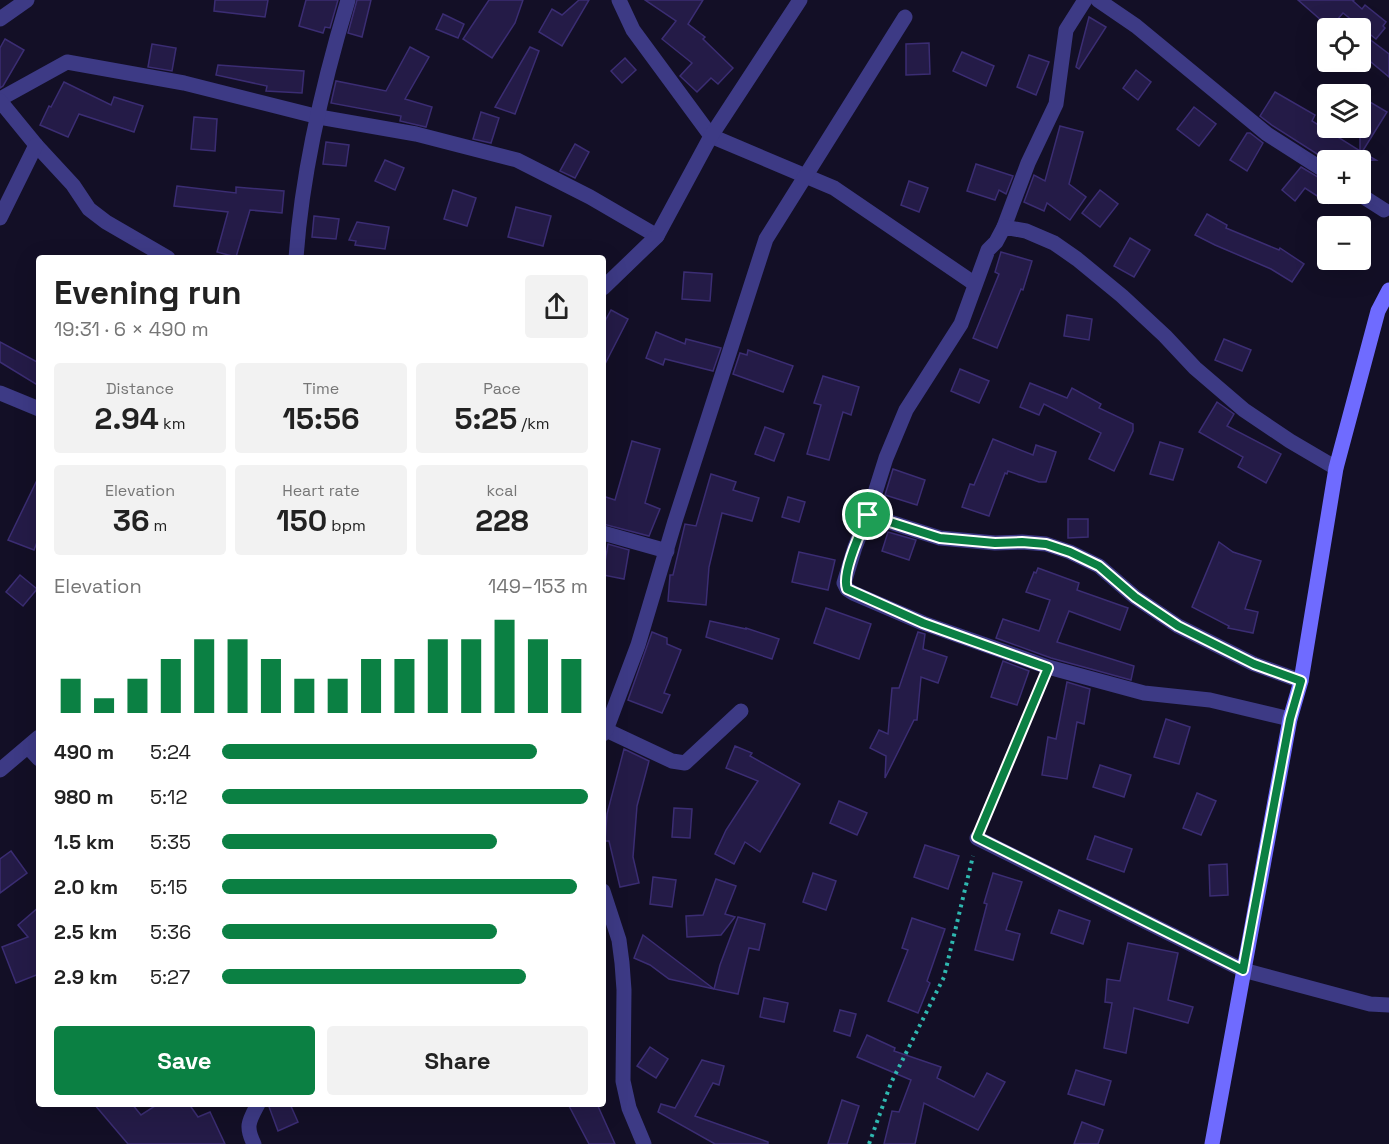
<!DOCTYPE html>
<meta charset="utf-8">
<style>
body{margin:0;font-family:"Space Grotesk",sans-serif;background:#f2f2f2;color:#222;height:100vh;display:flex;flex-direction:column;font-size:22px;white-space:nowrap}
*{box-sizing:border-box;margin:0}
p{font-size:20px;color:#767676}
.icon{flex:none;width:33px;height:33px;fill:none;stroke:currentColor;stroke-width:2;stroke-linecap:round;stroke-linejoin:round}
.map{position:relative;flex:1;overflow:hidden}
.panel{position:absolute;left:36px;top:255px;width:570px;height:852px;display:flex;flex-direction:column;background:#fff;border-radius:6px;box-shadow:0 6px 24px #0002}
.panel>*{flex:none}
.fabs{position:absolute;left:1317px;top:18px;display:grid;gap:12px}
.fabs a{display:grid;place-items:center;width:54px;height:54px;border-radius:6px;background:#fff;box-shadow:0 6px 24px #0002;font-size:30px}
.pin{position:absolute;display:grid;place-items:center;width:51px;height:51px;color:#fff;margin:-26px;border:3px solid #fff;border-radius:50%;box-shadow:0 2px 6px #0007}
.round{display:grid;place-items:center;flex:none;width:63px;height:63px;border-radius:6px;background:#f2f2f2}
.summary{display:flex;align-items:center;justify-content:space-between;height:102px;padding:0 18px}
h1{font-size:33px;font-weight:700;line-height:45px}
.figures{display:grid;grid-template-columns:repeat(3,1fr);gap:9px;height:102px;padding:6px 18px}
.figures div{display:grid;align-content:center;border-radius:6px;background:#f2f2f2;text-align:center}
.figures b{font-size:30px;font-weight:700}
.figures small{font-size:16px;font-weight:400}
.figures p{font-size:16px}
.chart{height:168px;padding:12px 18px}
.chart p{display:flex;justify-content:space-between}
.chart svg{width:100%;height:108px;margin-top:6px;stroke:#0b8043;stroke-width:6}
.primary-button{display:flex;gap:12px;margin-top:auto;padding:12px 18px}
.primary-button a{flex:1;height:69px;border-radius:6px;background:#0b8043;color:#fff;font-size:24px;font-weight:700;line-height:69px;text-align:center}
.primary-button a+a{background:#f2f2f2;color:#222}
ul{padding:0 18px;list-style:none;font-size:20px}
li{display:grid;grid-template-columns:96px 72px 1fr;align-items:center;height:45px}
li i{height:15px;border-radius:8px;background:#0b8043}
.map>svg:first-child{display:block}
</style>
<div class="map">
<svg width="1389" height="1144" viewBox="0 0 1389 1144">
<rect width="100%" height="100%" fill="#130f26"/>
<g fill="#241b47" stroke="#3b2d73" stroke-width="1.5">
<path d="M215,0H268L265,17L214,11Z"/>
<path d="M306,0H338L330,28L325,27L323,33L299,26Z"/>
<path d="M357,0H371L362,37L348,33Z"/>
<path d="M489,0H523L515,23L492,58L463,39Z"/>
<path d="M579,0H589L562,46L539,32L552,9L562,15Z"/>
<path d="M645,0H703L688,24L705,37L703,39L733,68L718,84L711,78L697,92L680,76L692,63L662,39L676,21Z"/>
<path d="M1298,0H1354L1353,1L1362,9L1365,5L1386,22L1383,26L1385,28L1376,39L1343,13L1330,28Z"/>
<path d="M443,14L464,24L458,38L436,29Z"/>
<path d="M1089,17L1106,27L1079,69L1076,67Z"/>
<path d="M1360,32L1389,54V77L1360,53Z"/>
<path d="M5,39L24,50L3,86L0,88V48Z"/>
<path d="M929,43L930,74L906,75V44Z"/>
<path d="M152,44L176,48L172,71L148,67Z"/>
<path d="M410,47L429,57L405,99L432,107L426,127L400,121L401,116L331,103L336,81L386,91Z"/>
<path d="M530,47L539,51L515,114L495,107Z"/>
<path d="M962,52L994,66L986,86L953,71Z"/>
<path d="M1029,55L1049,62L1036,95L1017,87Z"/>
<path d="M625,58L636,70L622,83L611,71Z"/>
<path d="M218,65L304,71L302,93L266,91L267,86L216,75Z"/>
<path d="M1136,70L1151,82L1138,100L1123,88Z"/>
<path d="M64,82L111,105L114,97L143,106L134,132L79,114L68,137L40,125L49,106L51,107Z"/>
<path d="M1275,92L1315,115L1312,121L1360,151V96L1387,112L1362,152L1376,160L1328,161L1273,126L1260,116Z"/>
<path d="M1194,107L1216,124L1199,146L1177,129Z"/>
<path d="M481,112L499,118L491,143L473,139Z"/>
<path d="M194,117L217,119L215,151L191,149Z"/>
<path d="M1060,126L1083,132L1069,184L1086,197L1070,220L1047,203L1044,211L1024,202L1034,175L1045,181Z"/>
<path d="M1247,133H1250L1263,143L1247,171L1230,160Z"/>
<path d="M326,142L349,145L346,166L323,164Z"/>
<path d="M575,144L589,152L575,178L560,171Z"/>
<path d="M385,160L404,168L395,190L375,181Z"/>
<path d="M976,164L1013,176L1006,194L999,190L995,200L967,191Z"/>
<path d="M1301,167L1328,183V203L1305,188L1295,201L1282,190Z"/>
<path d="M909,181L928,188L919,212L901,205Z"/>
<path d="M177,186L236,193V187L284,191L282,213L250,210L236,257L217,252L228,212L174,206Z"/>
<path d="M453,190L476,198L467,226L444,219Z"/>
<path d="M1100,190L1118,204L1100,227L1082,213Z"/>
<path d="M516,207L551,216L543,246L508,237Z"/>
<path d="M1207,214L1227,225L1226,228L1279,250L1280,248L1304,264L1292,282L1271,269L1215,245L1195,235Z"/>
<path d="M314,216L339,219L336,239L312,237Z"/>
<path d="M357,222L389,227L385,249L355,245L356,241L349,240Z"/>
<path d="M1130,238L1150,250L1134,277L1114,266Z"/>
<path d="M1001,252L1032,261L1023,290L1021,289L997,348L973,338L999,274L995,272Z"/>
<path d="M684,272L712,274L710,301L682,299Z"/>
<path d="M611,310L628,319L603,368V325Z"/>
<path d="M1067,315L1092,319L1089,340L1064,336Z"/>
<path d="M656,332L685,344L686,339L721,348L713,371L665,359L663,365L646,358Z"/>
<path d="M1224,339L1251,350L1242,371L1215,360Z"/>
<path d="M0,342L39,363V386L0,362Z"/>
<path d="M748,350L793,366L783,392L733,374L740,353L747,355Z"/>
<path d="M960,369L989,381L979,403L951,391Z"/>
<path d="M823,376L859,387L851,415L843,412L829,460L807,454L821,405L814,403Z"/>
<path d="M1030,383L1067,398L1072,388L1101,404L1099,408L1133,424V431L1114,471L1089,459L1101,433L1044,404L1039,415L1020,407Z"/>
<path d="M1217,402L1234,414L1227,426L1281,454L1266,483L1238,467L1243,457L1199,432Z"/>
<path d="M765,427L784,434L774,461L755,454Z"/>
<path d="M993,439L1033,455L1036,445L1056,452L1046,482H1039L1008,471L1007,474L1005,473L989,516L962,507L970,484L974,485Z"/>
<path d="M632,441L660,449L645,503L660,509L649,536L603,524V496L615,500Z"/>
<path d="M1160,442L1183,449L1173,480L1150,474Z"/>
<path d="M893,469L925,480L917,505L885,495Z"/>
<path d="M711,474L736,482L733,490L759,498L752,521L722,513L709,567L706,605L668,601L670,575H673L685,524L696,526Z"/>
<path d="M39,476V537L34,550L8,540Z"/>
<path d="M788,497L805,502L799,522L782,517Z"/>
<path d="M1068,519H1088V537L1068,538Z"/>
<path d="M888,532L916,540L909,560L882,551Z"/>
<path d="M1219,542L1233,552L1261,561L1245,609L1258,612L1253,633L1228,628L1229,626L1192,607Z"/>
<path d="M608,544L629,550L624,579L603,575Z"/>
<path d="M799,552L835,560L828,590L792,582Z"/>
<path d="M1038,568L1079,583L1077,590L1128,608L1120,630L1069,611L1057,642L1134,666L1131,680L1051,658L996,638L1003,619L1039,631L1050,600L1026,592L1034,572L1036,573Z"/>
<path d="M20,575L37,589L23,606L6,592Z"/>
<path d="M826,608L871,624L859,659L814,643Z"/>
<path d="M710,621L746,629V628L779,639L772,659L706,637Z"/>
<path d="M652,632L667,638V644L681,650L664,693L670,695L662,713L628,700Z"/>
<path d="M918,632L925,634L923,649L947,657L938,683L921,677L917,720H914L885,778L886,756L870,748L879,730L888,734L892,688H899Z"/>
<path d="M1003,661L1029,671L1017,705L991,697Z"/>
<path d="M1067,682L1090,689L1084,724L1077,722L1067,779L1042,775L1048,737L1056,739Z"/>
<path d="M1166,719L1190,727L1179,764L1154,757Z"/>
<path d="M735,746L752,753L750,756L800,784L760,852L745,842L734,864L715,854L726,830L758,781L726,768Z"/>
<path d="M624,749L649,761L637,806L633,857L639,883L620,887L609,841H605L607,814Z"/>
<path d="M1100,765L1131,775L1124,797L1093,787Z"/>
<path d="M1197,793L1216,801L1201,835L1183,828Z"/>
<path d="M839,801L867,813L857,835L830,823Z"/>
<path d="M674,808L692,809L690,838L672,837Z"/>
<path d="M1095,836L1132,849L1124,872L1087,859Z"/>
<path d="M925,845L959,856L948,889L914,877Z"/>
<path d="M11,851L27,873L0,893V859Z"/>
<path d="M1227,864L1228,895L1210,896L1209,865Z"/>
<path d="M813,873L836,881L826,910L803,902Z"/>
<path d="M993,873L1022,882L1006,930L1020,934L1013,960L975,950L987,904L984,903Z"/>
<path d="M653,877L676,880L672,907L650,904Z"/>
<path d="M716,879L736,886L725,914L735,917L721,935L687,937L686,916L703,915Z"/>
<path d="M39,907V974L16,983L2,947L28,937L18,925Z"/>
<path d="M1059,910L1090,921L1083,944L1051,933Z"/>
<path d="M738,917L765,924L759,950L749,948L738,994L714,989L720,965Z"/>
<path d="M912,918L945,929L927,981L930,983L918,1013L888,1001L908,950L902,948Z"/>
<path d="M643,935L714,989L669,979L650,965L634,958Z"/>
<path d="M1128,943L1178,953L1168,1000L1193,1007L1188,1023L1134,1008L1126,1053L1104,1048L1112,1003L1105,1002L1107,979L1120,981Z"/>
<path d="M764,998L788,1003L784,1022L760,1017Z"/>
<path d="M840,1010L856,1014L850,1036L834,1031Z"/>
<path d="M867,1035L895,1048L894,1051L941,1067L937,1078L974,1097L987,1073L1005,1082L978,1130L924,1103L915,1144H884L892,1111L899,1112L911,1080L857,1057Z"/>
<path d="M650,1047L668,1059L656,1078L637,1066Z"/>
<path d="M702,1060L724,1066L719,1085L713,1083L695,1116L768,1142V1144H715L658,1112L661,1104L675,1108Z"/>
<path d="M1076,1070L1111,1081L1104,1105L1068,1094Z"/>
<path d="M842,1100L859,1106L847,1144H828Z"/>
<path d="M94,1104H132L141,1115L158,1104H189L198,1117L210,1112L225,1144H128Z"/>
<path d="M268,1104H290L298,1122L278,1131Z"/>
<path d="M568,1104H597L615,1144H589Z"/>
<path d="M1082,1122L1103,1130L1098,1144H1074Z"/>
</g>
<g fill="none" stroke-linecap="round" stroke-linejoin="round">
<g stroke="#2fb8b0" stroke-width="4" stroke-dasharray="3 4.5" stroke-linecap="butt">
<path d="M984,823L1042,683"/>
<path d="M869,1144L891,1083L944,977L973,856"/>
</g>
<g stroke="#3d3a85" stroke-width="15">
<path d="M619,0L633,30L711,136L834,188L975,284"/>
<path d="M1098,0L1136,26L1267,134L1328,173"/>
<path d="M0,19L27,0"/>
<path d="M0,99L67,62L184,83L319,117L416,134L517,160L590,197L657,236"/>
<path d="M0,101L36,145L73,185L89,209L106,222L168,258"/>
<path d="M1359,194L1384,210"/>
<path d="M0,218L36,145"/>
<path d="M1004,227L1028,163L1056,104L1066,30L1085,0"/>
<path d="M296,258C302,171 323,83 348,0"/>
<path d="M603,288L657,236L711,136L800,0"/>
<path d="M0,393L39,409"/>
<path d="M868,515L940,538L995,543L1022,542L1046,544L1070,552L1099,566L1135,597L1178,626L1254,664L1301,681"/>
<path d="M603,533L667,551"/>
<path d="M1290,719L1210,700L1144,693L1048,667L923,623L853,593L847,589L844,583L855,547L868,515L886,458L906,410L961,324L988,250L996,242L1004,227L1026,231L1054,243L1077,259L1122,296L1165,336L1195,368L1244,410L1290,441L1336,468"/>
<path d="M606,730L672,761L685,763L741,711"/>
<path d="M603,734L606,730L638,645L675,521L766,239L905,17"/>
<path d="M28,747L39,759"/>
<path d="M0,770L39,737"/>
<path d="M977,838L1243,970L1370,1004L1389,1005"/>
<path d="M603,891L619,940L622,963L624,990L623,1081L629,1108L644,1144"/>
<path d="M254,1144C245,1126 249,1121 258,1104"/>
</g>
<path stroke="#6f6bff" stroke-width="15" d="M1212,1144L1290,719L1301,681L1336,468L1378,311L1389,290"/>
</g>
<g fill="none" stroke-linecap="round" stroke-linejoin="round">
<defs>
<path id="route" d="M868,515L940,538L995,543L1022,542L1046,544L1070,552L1099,566L1135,597L1178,626L1254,664L1301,681L1290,719L1243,970L977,837L1048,668L923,623L847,589C841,573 861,531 868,515Z"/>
</defs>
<use href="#route" stroke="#fff" stroke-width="12"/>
<use href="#route" stroke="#0b8043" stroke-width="8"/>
</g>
</svg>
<div class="fabs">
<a><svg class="icon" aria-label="locate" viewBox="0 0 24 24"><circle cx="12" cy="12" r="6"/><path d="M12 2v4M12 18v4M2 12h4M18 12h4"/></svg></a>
<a><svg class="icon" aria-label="layers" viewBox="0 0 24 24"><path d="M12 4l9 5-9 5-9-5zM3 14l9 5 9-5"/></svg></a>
<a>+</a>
<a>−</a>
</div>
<div class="pin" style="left:868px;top:515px;background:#1e9e55"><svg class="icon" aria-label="arrive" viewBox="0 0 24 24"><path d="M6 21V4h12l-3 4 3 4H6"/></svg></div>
<section class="panel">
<div class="summary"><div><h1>Evening run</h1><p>19:31 · 6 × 490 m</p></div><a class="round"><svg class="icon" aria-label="share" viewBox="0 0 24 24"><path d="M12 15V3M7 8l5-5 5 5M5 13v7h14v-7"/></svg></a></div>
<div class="figures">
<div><p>Distance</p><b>2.94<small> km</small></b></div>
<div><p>Time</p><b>15:56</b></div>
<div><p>Pace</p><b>5:25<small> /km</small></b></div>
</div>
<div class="figures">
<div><p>Elevation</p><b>36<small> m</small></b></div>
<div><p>Heart rate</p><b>150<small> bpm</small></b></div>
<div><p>kcal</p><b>228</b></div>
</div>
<div class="chart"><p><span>Elevation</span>149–153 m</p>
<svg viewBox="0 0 160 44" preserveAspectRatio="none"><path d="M5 44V30M15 44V38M25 44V30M35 44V22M45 44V14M55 44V14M65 44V22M75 44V30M85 44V30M95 44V22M105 44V22M115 44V14M125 44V14M135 44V6M145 44V14M155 44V22"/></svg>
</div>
<ul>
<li><b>490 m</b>5:24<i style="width:86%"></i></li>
<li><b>980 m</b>5:12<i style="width:100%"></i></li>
<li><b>1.5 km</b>5:35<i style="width:75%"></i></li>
<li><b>2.0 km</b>5:15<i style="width:97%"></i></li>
<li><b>2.5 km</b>5:36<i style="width:75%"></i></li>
<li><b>2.9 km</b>5:27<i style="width:83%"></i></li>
</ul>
<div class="primary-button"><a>Save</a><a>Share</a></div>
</section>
</div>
